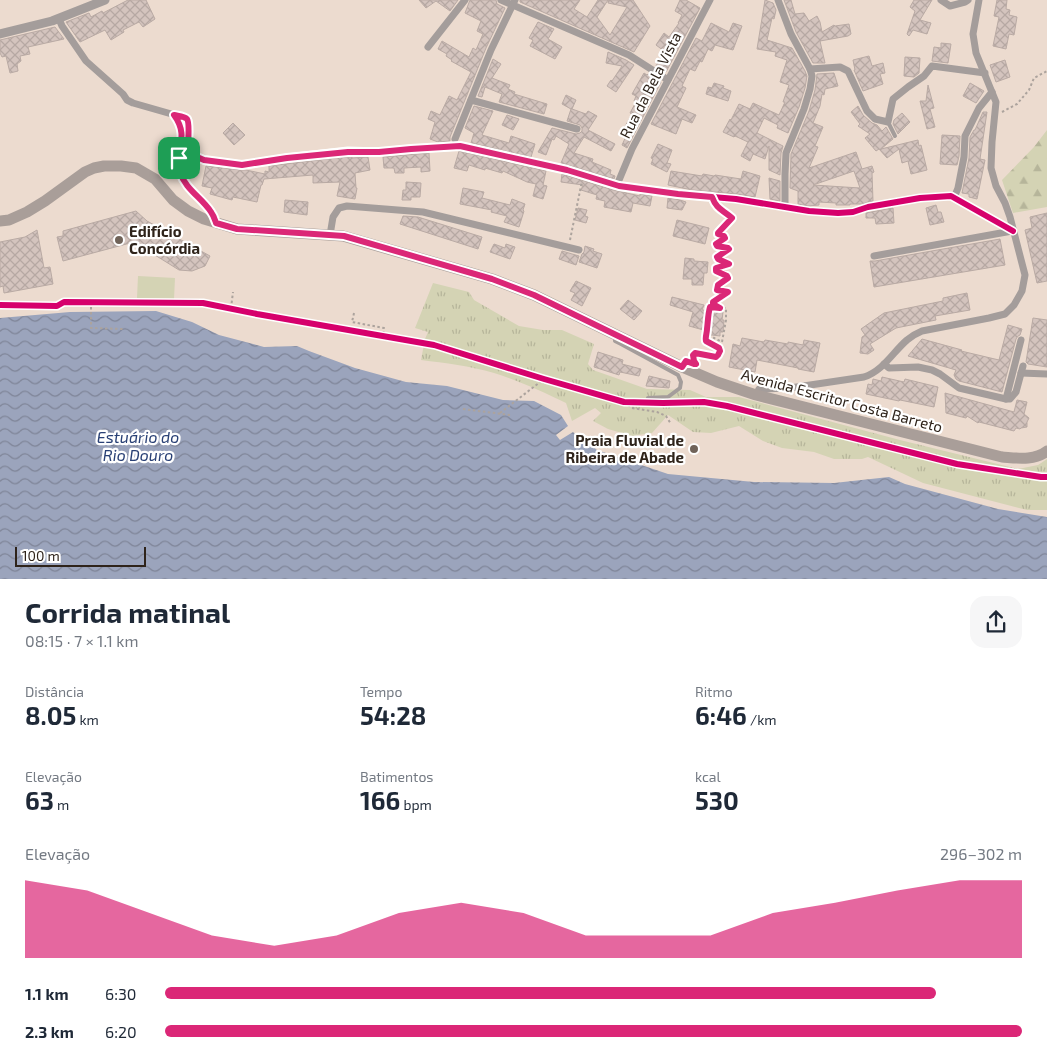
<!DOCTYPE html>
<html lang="pt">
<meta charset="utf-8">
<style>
body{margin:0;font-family:"Exo 2",sans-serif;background:#f6f6f7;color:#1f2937;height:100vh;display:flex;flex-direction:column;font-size:19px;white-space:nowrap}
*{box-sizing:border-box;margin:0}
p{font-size:16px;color:#747a83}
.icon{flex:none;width:28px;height:28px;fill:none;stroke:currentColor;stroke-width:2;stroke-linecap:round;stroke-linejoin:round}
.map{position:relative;height:579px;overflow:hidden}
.details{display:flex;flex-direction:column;background:#fff;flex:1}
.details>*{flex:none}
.scale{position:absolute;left:15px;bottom:12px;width:131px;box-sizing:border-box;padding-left:5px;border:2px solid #2e231a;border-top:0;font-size:14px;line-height:18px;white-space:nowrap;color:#2e231a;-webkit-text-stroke:4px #fff;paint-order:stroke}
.pin{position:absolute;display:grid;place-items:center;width:42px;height:42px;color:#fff;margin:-21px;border-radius:10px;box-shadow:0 2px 8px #0006}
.round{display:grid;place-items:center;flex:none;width:52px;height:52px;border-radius:15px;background:#f6f6f7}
.head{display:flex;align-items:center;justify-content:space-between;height:85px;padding:0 25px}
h1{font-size:28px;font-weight:700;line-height:38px}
.stats{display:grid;grid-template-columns:repeat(3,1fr);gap:8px;height:85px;padding:5px 25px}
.stats div{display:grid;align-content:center}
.stats b{font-size:25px;font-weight:700}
.stats small{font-size:14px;font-weight:400}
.stats p{font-size:14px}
.chart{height:140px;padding:10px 25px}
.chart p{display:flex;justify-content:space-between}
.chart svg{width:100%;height:90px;margin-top:5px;fill:#db2777;opacity:.7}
ul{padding:0 25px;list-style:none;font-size:16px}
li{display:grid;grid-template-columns:80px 60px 1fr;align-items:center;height:38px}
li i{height:12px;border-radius:6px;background:#db2777}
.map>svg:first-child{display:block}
</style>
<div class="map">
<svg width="1047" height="579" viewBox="0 0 1047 579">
<defs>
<pattern id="forest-firs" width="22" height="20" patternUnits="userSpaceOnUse" patternTransform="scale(1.25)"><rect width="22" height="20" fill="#d4d3b4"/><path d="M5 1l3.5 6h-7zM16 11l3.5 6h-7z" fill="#b6b59a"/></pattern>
<pattern id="park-tufts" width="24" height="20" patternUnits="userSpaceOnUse" patternTransform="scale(1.25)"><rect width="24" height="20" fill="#d4d3b4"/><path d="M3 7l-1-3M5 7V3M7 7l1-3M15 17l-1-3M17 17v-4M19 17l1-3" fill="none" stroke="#b6b59a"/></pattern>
<pattern id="water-waves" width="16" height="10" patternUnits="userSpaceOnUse" patternTransform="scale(1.25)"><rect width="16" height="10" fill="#9ba4bc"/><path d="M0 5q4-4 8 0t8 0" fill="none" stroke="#7f8598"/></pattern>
<pattern id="building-cross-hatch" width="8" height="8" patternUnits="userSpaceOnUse" patternTransform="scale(1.25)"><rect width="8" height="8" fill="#d4c4be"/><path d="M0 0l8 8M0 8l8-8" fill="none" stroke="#b6a8a3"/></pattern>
</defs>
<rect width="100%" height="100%" fill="#ecdbcf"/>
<path fill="url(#forest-firs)" d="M1047,130V207L1013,213L1002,180L1034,147Z"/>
<path fill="url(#park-tufts)" d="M433,283L469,292L474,300L519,326L543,330H562L594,344L588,364L593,370L647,389L690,390L706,397H739L900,440L1018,469L1038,465L1047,459V510H1027L923,483L868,457L862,459H834L814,452L782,448L763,441L739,426L711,433L693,432L668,415L652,433L632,436L608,429L593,421L601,413L595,408L572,421L566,403C544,392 517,380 494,373C470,366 445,363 421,360L425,339L428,332L415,328Z"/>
<path fill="#d4d3b4" d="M138,276L175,278L174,299L137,298Z"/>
<path fill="url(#water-waves)" d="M156,311L192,322L219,335L264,347L297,346L309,351L355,368L406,382L447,386L503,400L534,401L561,415L568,426L556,435L560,440L573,432L597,450L668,474L754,482L834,483L889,477L905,484L998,509L1047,517V579H0V318L70,312Z"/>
<g fill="url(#building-cross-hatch)" stroke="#b9aaa4" fill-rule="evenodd">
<path d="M128,0H146L155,19L143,27L139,22L123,30L124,32L111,40L105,30L80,42L66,22L89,13L91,17L102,11L103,13Z"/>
<path d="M419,0H458L450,11L436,1L426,8Z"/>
<path d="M470,0H496L497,4L505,8L486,48L450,137V141L438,142L430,139L435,122L428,119L431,111L440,115L449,96L457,100L471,72L451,61L452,60L446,56L447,54L438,49L442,41L469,57L473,48L476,50L483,34L477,31L481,21L465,13Z"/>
<path d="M520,0H580L574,9L587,17L598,0H633L650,26L634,52L520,2ZM608,0V3L627,7L610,35L597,17Z"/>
<path d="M680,0H686L700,8L666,72L656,66L664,51L656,45L664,33L669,37L679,23H678L682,15L675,11Z"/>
<path d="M765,0L773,3L776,10L774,19L772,18L767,40L792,48L805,71L807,76L805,88L799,107L788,133L777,128L778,125L764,118L757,133L783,146L781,153L780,175L769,170V146L765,159L753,154L750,161L741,156L748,142L735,136L734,137L723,132L730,119L731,120L739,104L750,109L753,103L779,115L785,102H783L789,85L780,82L787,60L775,56L776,52L757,49Z"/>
<path d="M784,0H791L795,14L804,13L809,21L817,16L820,22L822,32L834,25L835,26L849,24L851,34L848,36L820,41L825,63H813L796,32Z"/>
<path d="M914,0H932L920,20L931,23L927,34L913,30L909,36L907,34L915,11L910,7Z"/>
<path d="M997,0H1007L1006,9L1010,10L1009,15L1017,17L1014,35L1009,34L1006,49L993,46L999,17L994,16Z"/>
<path d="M538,22L554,29L548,39L562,47L555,59L530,46L533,40L529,38Z"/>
<path d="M711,23L729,32L733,23L742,26L733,50L715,45L712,51L708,49L702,62L700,61L695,71L690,69L682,86L686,88L677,107L696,115L692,123L682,119L676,134L651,124L696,38L702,41Z"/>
<path d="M55,27L64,39L28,47L30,54L20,56L21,61L17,64L18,71L10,73L6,56L2,57L0,53V40Z"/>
<path d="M941,43L951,44L948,63L932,61L934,47L941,48Z"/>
<path d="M608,52L626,60L634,65L616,92L607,86L611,80L612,81L622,66L606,63Z"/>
<path d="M869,56L872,66L883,63L885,73L880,74L883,84L863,91L854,70H855L853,60Z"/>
<path d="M905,57L920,58L919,73L914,77L904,76Z"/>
<path d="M493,59L501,64L492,78L510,85L508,89L515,92L514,94L547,104L544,114L499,102L502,94L485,87L482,97L478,96Z"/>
<path d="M1005,60L1010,77L996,82L990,65Z"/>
<path d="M644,73L647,75L648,74L661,82L627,148L622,145L627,134L622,132L632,114L630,113L636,102L634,101L636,96L632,94Z"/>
<path d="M834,73L838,86L825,89L824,95L822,94L820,106L813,123L823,127L815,146L818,147L809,168L856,152L862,169L872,166L874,172L872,173L873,201L862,204H850V205H836V203L819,202V205L808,206L798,204V191L790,188L791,154L809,111L815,90L817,74ZM854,171L860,188L813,185Z"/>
<path d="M714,83L724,86L723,88L731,91L728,101L706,94L708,87L712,88Z"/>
<path d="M970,83L984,91L976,103L963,96Z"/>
<path d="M928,85L934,108L930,109L935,127L927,129L920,101H926Z"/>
<path d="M566,95L576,100L572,109L586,114L588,111L597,116L588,130L615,144L611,151L584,137L574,153L593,159L592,162L611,170L610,174L615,176L614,179L561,163L569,144L556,136L554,140L552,139L546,155L538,152L552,128L576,134L580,133L582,131V128L580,125L567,121L571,109L562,104Z"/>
<path d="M474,106L493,111L482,135L509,143L511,136L535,144L531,157L471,143L474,133L465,128Z"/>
<path d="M858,106L863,115L872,123L877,125L882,131L886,127L893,139L881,149L918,140L919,146L921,145L927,170L911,174L908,161L902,163L899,149L887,158L879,149L876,151L865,138L870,134L858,126L860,124L851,112Z"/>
<path d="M983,112H987L980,159L985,160L977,199L969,197V194L962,193L969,158L970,137L974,130H975Z"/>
<path d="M902,113L910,122L898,134L893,124L894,120Z"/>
<path d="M507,115L519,119L513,130L502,125Z"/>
<path d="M233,123L245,135L234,145L223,133Z"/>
<path d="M942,135L960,136L959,156L957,165L940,164Z"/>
<path d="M658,144L672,150L667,163L671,164L667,172L651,164L653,159L651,158Z"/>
<path d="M459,151L546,171L543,185L547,186L543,199L533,196L536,184L527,182L503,171L502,173L485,168V170L469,165L467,171L454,168Z"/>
<path d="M429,153L430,171L421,172V167L404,168V173H395L394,168H384L383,157Z"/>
<path d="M352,157V158L368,157L370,170L355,173L356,188H357L355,199L337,196L340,182L313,183V175L264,179L262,185H261L257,202L233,197L232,200L210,194L212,188L202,186L206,166L241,170H246L265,174V171L269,172V166L336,158Z"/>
<path d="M671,171L702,176L703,174L714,176L715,175L741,179L743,171L760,176L755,197L737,194L692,190L668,185Z"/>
<path d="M562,174L613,190L640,196V194L652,196L650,206L633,203L631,212L604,207L605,201L596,199L597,195L581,190L583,185L561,182Z"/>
<path d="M769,178L780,181V201L770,199Z"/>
<path d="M406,182L421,183L420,197H411V200H402L403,190H406Z"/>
<path d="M463,188L484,192L482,198L510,205L512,199L525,204L523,210L524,211L519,227L504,222L507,216L491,212L492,210L460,204Z"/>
<path d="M668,198L680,200L686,202L682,210L667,208Z"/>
<path d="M285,200L308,202L307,215L284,212Z"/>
<path d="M936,205L938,212H941L944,222L930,225L926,208Z"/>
<path d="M578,208L587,210L585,216L588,217L586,223L575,220Z"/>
<path d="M893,208L894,223L876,224L875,218H866V213Z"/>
<path d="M136,211L147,221L210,256L205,266L192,271L179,270L134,242L63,261L57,237L63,236V231Z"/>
<path d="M1047,213V281L1037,283L1025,230L1032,228L1030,217Z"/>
<path d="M403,216L418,217L482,237L478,249L400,224Z"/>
<path d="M677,220L709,228L705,244L673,236Z"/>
<path d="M37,230L44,268L50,267L53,284L4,293L3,286L0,287V242L25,237Z"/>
<path d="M1000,239L1005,265L874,287L870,261H875Z"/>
<path d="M494,244L505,248L506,244L515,247L510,259L490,252Z"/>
<path d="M585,246L594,249L593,251L602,254L597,268L579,262L582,254L584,252Z"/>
<path d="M562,251L579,256L576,265L559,259Z"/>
<path d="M685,258L694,259V261L708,262L707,273H704L703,285H692V279H683Z"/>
<path d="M576,281L591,288L582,306L571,300L575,293L570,291Z"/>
<path d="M967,293L970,310L935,316L936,320L896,328L870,344L874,350L868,354L860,353L862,337L865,335L861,329L884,313L943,301V298Z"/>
<path d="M672,297L704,305L702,310L723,312L722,320H724L723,332H720V336L712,335V331H707L689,326L693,312L670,305Z"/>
<path d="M628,300L642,311L634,320L620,309Z"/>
<path d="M1033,318L1047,320V367L1028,364L1026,362Z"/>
<path d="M1008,325L1022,329L1020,335L1018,336L1016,339L1002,392L959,381L956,379L954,375L956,370L908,356L922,339L962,350L961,351L999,360Z"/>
<path d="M742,338L764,342L765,340L788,344V342L803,345L804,340L820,343L814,372L798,369V368L757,360L755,372L729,367L733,344L740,346Z"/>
<path d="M598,352L623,360L622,364L641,369L639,376L620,372L619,375L594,367Z"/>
<path d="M649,376L670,381L669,388L646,386Z"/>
<path d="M882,377L904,382L905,379L938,387L934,407L900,400L899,401L866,394L868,384L872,385L873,379L881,381Z"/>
<path d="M945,393L1014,412L1017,400L1027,402L1024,414L1029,418L1027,422V427L1021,428L1020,429L1016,428L1014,431L979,422L978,423L967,416L966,418L946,413Z"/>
</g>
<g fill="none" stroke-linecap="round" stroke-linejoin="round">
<g stroke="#aca39d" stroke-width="2" stroke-dasharray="2.5 2.5" stroke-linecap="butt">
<path d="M1002,112L1017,104L1029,90L1034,78L1047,71"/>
<path d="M570,240L582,181"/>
<path d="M91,302V328L123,329"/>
<path d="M717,306L713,304V302L728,292L727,291H718L717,288L718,285L728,278L716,270L717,267L729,264L717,258V256L729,249L727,248L717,246L718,243L724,239V236H723"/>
<path d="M231,308L233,292"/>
<path d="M354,313L352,322L384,328L383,336"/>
<path d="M695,362L693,355L695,353L716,357L719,355L720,351L719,348L708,343L705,340C708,329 707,318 710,307L726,308V320L722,342L714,338L707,332"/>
<path d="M624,402L632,408L657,412L666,416L671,424"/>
<path d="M463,409L510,415"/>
<path d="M500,413L544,379"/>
</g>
<g stroke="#a49d9b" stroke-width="4">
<path d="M888,122L895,136"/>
<path d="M615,338V341L621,344L678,375L681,382L680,388L668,397L648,398"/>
</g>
<g stroke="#a49d9b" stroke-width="7">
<path d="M501,0L629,55L668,80"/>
<path d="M778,0L791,34L810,69L812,76L810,89L804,109L786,153L785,174V207"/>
<path d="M941,0L950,6L965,2L968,0"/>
<path d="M59,19L62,26L86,61L123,94L127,100L133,103L175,115L178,120L180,123L182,134L179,158L180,173L192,192L211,212L217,223"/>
<path d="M428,47L465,0"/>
<path d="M810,69L840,67L848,71L867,111L875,119L888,122L893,99L908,87L924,76L932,66L985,73"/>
<path d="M471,100L577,129"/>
<path d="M175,115L185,118L188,121V145L192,152L197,157L204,160L218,162L242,165L287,158L348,151L379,152L411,149L460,146L567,170L619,186L678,194L736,199L809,211L838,213L853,212L868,207L920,198L951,196L1013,231"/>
<path d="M455,139L491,50L515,0"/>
<path d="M617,185L632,149L710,0"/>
<path d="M712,197C717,210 722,209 732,218L722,229"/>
<path d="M954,198L958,188L964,157L965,136L979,108L992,92"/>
<path d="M330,235L333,217L339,208L347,206L423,212L579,250"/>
<path d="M874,256L1012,231"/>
<path d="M884,364L889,368L918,367L932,370L940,374L959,388L1006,399H1010L1016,392L1023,366"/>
<path d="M1021,373L1047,374"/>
<path d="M756,395L759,389L790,388L864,377C883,371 893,352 907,340C912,336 917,333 922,331L989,318L1005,314L1014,305L1022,291L1025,275L1010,217L1005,203L996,186L991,168L992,142L996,102L976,53L973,34L979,0"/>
<path d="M1006,399L1021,340"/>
</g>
<path stroke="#a49d9b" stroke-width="9" d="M0,34L52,21L105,0"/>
<path stroke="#a99e99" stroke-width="11" d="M0,221L9,220L27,212L45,201L85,172L94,168L104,166H121L136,168L155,179L173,200L188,211L204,219L237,229L343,236L492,279L534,295L682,367L717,382L756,395L1002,457C1017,458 1034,461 1047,451"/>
<defs>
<g id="cycleway">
<path d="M175,115L185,118L188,121V145L192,152L197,157L204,160L218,162L242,165L287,158L348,151L379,152L411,149L460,146L567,170L619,186L678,194L736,199L809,211L838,213L853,212L868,207L920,198L951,196L1013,231"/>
<path d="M0,305L57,306L64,302L203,303L257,314L434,345L544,379L624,402L663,403L704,402L727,406L957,464L1041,477H1047"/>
</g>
</defs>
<use href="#cycleway" stroke="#fff" stroke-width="9"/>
<use href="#cycleway" stroke="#d6006c" stroke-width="6"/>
</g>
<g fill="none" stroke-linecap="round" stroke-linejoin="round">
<defs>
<path id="route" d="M174,115C178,116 184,116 187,119C190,123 188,140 188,146L197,157L204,160L242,165L287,158L348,152H379L411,149L460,146L567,170L619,186L678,194L712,197C717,210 722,209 732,218L718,233V234L724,236L725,238L716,244L717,246L728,248L729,249L717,257L718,259L729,264L716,268V271L727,276L728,278L718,285L717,290L728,292L713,302V304L720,308L710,307C708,314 708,321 707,329C707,333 705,337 706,341L719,348L720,351L718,355L716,357L695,353L693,355L694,361L696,364H694L686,361L682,367L534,295L492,279L344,236L237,229L216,223C215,220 214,216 211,212C202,198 185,189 180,172C173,151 191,138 174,115Z"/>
</defs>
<use href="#route" stroke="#fff" stroke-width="10"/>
<use href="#route" stroke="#db2777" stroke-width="6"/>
</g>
<g fill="#706359" stroke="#fff" stroke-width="2">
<circle cx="119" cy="240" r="5"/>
<circle cx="694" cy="449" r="5"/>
</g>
<g text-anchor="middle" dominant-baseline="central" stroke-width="4.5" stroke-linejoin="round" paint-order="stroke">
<g font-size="15" fill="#2e231a" stroke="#fff">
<text transform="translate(650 85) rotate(-63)">Rua da Bela Vista</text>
<text transform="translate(842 400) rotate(15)">Avenida Escritor Costa Barreto</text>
</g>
<g font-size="15" font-weight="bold" fill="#2e231a" stroke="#fff" text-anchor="start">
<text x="129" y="231">Edifício<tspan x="129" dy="17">Concórdia</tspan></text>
<text x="684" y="440" text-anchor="end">Praia Fluvial de<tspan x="684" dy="17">Ribeira de Abade</tspan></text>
</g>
<g font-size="16" font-style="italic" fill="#294075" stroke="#fff">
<text x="138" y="436">Estuário do<tspan x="138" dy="18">Rio Douro</tspan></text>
</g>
</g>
</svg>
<div class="scale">100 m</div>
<div class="pin" style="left:179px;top:158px;background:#1e9e55"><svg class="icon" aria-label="arrive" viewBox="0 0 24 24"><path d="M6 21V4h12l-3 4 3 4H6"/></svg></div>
</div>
<section class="details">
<div class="head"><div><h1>Corrida matinal</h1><p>08:15 · 7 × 1.1 km</p></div><a class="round"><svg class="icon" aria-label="share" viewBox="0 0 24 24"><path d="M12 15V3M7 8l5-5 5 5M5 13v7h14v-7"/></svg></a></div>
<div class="stats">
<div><p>Distância</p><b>8.05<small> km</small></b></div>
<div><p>Tempo</p><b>54:28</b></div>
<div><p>Ritmo</p><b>6:46<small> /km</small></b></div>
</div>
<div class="stats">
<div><p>Elevação</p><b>63<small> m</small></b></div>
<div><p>Batimentos</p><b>166<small> bpm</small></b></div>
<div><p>kcal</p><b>530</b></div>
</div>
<div class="chart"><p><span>Elevação</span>296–302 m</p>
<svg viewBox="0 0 160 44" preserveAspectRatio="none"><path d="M0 44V6L10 11L20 22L30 33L40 38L50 33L60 22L70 17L80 22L90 33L100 33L110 33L120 22L130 17L140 11L150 6L160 6V44z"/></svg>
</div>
<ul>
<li><b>1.1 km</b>6:30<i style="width:90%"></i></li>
<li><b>2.3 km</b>6:20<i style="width:100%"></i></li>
</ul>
</section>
